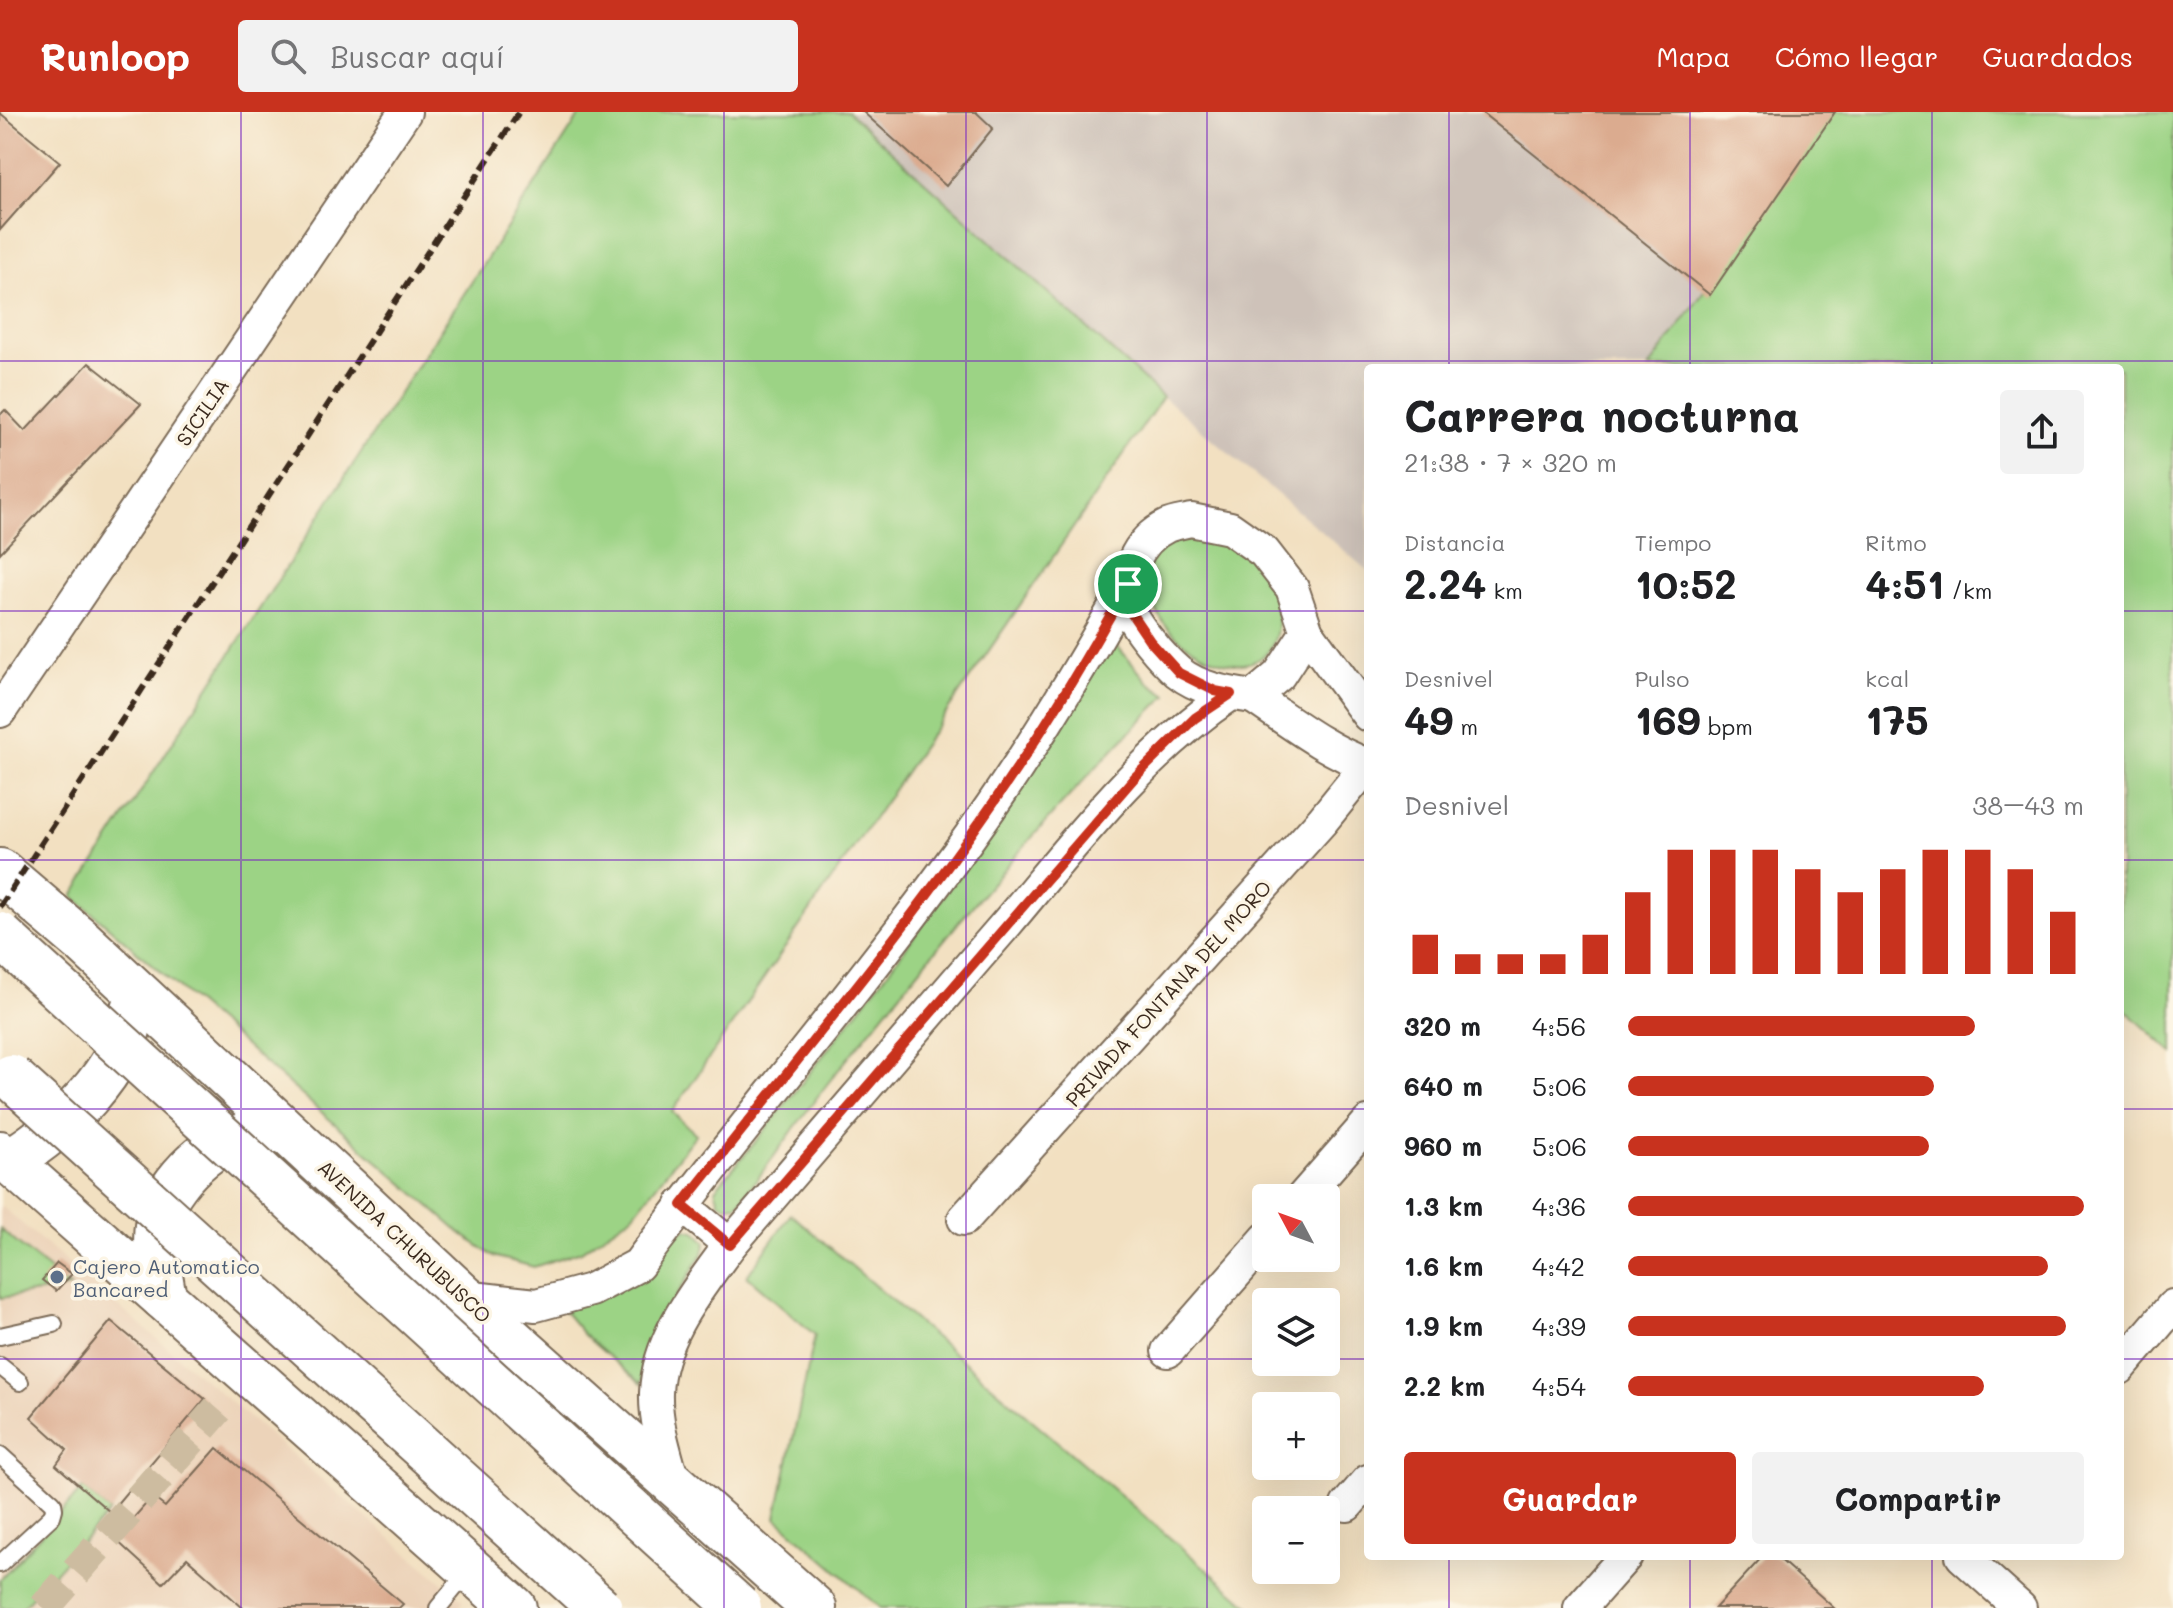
<!DOCTYPE html>
<html lang="es">
<meta charset="utf-8">
<style>
body{margin:0;font-family:Mali,sans-serif;background:#f2f2f2;color:#202124;height:100vh;display:flex;flex-direction:column;font-size:30px;white-space:nowrap}
*{box-sizing:border-box;margin:0}
p{font-size:26px;color:#757577}
.icon{flex:none;width:44px;height:44px;fill:none;stroke:currentColor;stroke-width:2;stroke-linecap:round;stroke-linejoin:round}
.map{position:relative;flex:1;overflow:hidden}
.sheet{position:absolute;left:1364px;top:252px;width:760px;height:1196px;display:flex;flex-direction:column;background:#fff;border-radius:8px;box-shadow:0 8px 32px #0002}
.sheet>*{flex:none}
.needle{width:52px;rotate:311deg}
.tools{position:absolute;left:1252px;top:1072px;display:grid;gap:16px}
.tools a{display:grid;place-items:center;width:88px;height:88px;border-radius:8px;background:#fff;box-shadow:0 8px 32px #0002;font-size:40px}
.pin{position:absolute;display:grid;place-items:center;width:68px;height:68px;color:#fff;margin:-34px;border:4px solid #fff;border-radius:50%;box-shadow:0 2px 8px #0007}
.round{display:grid;place-items:center;flex:none;width:84px;height:84px;border-radius:8px;background:#f2f2f2}
.headline{display:flex;align-items:center;justify-content:space-between;height:136px;padding:0 40px}
h1{font-size:44px;font-weight:700;line-height:60px}
.figures{display:grid;grid-template-columns:repeat(3,1fr);gap:12px;height:136px;padding:8px 40px}
.figures div{display:grid;align-content:center}
.figures b{font-size:40px;font-weight:700}
.figures small{font-size:22px;font-weight:400}
.figures p{font-size:22px}
.chart{height:224px;padding:16px 40px}
.chart p{display:flex;justify-content:space-between}
.chart svg{width:100%;height:144px;margin-top:8px;stroke:#c8321e;stroke-width:6}
.button{display:flex;gap:16px;margin-top:auto;padding:16px 40px}
.button a{flex:1;height:92px;border-radius:8px;background:#c8321e;color:#fff;font-size:32px;font-weight:700;line-height:92px;text-align:center}
.button a+a{background:#f2f2f2;color:#202124}
ul{padding:0 40px;list-style:none;font-size:26px}
li{display:grid;grid-template-columns:128px 96px 1fr;align-items:center;height:60px}
li i{height:20px;border-radius:10px;background:#c8321e}
header{display:flex;align-items:center;gap:48px;box-sizing:border-box;height:112px;padding:0 40px;background:#c8321e;color:#fff}
header strong{font-size:38px}
nav{display:flex;gap:44px;margin-inline-start:auto;font-size:28px}
.search{width:560px;height:72px;background:#f2f2f2;display:flex;align-items:center;gap:20px;box-sizing:border-box;padding:0 28px;border-radius:8px;color:#757577;font-size:30px}
.map>svg:first-child{display:block}
</style>
<header>
<strong>Runloop</strong>
<div class="search"><svg class="icon" aria-label="search" viewBox="0 0 24 24"><circle cx="10" cy="10" r="6"/><path d="M15 15l6 6"/></svg>Buscar aquí</div>
<nav><a>Mapa</a><a>Cómo llegar</a><a>Guardados</a></nav>
</header>
<div class="map">
<svg width="2173" height="1496" viewBox="0 0 2173 1496">
<rect width="100%" height="100%" fill="#fcf5e5"/>
<filter id="ink" filterUnits="userSpaceOnUse"><feTurbulence type="fractalNoise" baseFrequency=".0125" numOctaves="2"/><feDisplacementMap in="SourceGraphic" scale="16" xChannelSelector="R" yChannelSelector="G"/><feConvolveMatrix kernelMatrix="1 2 1 2 8 2 1 2 1" color-interpolation-filters="sRGB"/></filter>
<filter id="wash" filterUnits="userSpaceOnUse"><feTurbulence type="fractalNoise" baseFrequency=".006" numOctaves="4" result="noise"/><feDisplacementMap in="SourceGraphic" scale="32" xChannelSelector="R" yChannelSelector="G"/><feGaussianBlur stdDeviation="1.8" result="paint"/><feColorMatrix in="noise" values="0 0 0 0 0 0 0 0 0 0 0 0 0 0 0 0 0 1.4 0 .05"/><feComposite in="paint" operator="in"/></filter>
<g filter="url(#wash)">
<rect width="100%" height="100%" fill="#f2e0c1"/>
<path fill="#ecd3b9" d="M0,1093L464,1489L458,1496H0Z"/>
<path fill="#cec2b9" d="M848,0H1834L1649,256H1368V459L1163,285Z"/>
<g fill="#9cd385" stroke="#6c7e52" stroke-width="2">
<path d="M582,0H848L1163,285L672,1000L696,1022L633,1103L581,1139L534,1155L493,1144L459,1120L73,784Z"/>
<path d="M1834,0H2173V941L2120,893V256H1649Z"/>
<path d="M1163,422C1179,423 1202,421 1218,426C1226,429 1252,447 1258,454C1278,475 1289,530 1259,547C1230,564 1179,534 1163,510C1154,496 1149,481 1144,465Z"/>
<path d="M1112,528L1147,569L1167,583C1044,703 935,837 828,971C797,1011 769,1053 737,1093L728,1094L719,1090L715,1077L758,1027L888,860L963,757Z"/>
<path d="M791,1102L1252,1496H880L776,1406L815,1223L747,1164Z"/>
<path d="M0,1117L70,1175L0,1186Z"/>
<path d="M686,1117L695,1119L706,1130L703,1141C676,1187 649,1218 641,1272L584,1223L563,1198Z"/>
<path d="M83,1376L110,1400L22,1496H0V1468Z"/>
</g>
<g id="blocks">
<g fill="#dbab8f">
<path d="M863,0H976L993,16L946,74Z"/>
<path d="M1481,0H1835L1710,183Z"/>
<path d="M0,1L60,50L0,118Z"/>
<path d="M89,251L141,292L0,441V303L5,298L25,319Z"/>
<path d="M57,1151L72,1162L56,1179L42,1168Z"/>
<path d="M111,1209L205,1287L110,1400L56,1353L67,1338L31,1305Z"/>
<path d="M217,1336L403,1492L399,1496H243L187,1446L163,1471L115,1427L152,1385L165,1395Z"/>
<path d="M1763,1444H1776L1834,1496H1715Z"/>
</g>
</g>
</g>
<g filter="url(#ink)">
<use href="#blocks" fill-opacity="0" stroke="#7b6a57" stroke-width="2"/>
<g fill="none" stroke-linecap="round" stroke-linejoin="round">
<path stroke="#cdbca0" stroke-width="32" stroke-dasharray="32 16" stroke-linecap="butt" d="M44,1496L218,1297"/>
<defs>
<g id="lane">
<path d="M0,1224L54,1212"/>
<path d="M0,1254L20,1270"/>
<path d="M0,1343L53,1391L54,1397L52,1404L0,1452"/>
<path d="M438,1496L470,1457"/>
</g>
<g id="street">
<path d="M1191,408L1230,416L1264,440L1292,476L1307,520L1279,563L1253,585C1227,581 1199,577 1178,560C1164,548 1134,514 1129,497C1121,466 1137,428 1167,414C1174,411 1183,410 1191,408Z"/>
<path d="M1307,520L1368,603"/>
<path d="M1253,585C1289,609 1327,639 1368,653"/>
<path d="M0,599L405,0"/>
<path d="M1302,1086L1368,1011"/>
<path d="M682,1093L730,1133"/>
<path d="M964,1107L1322,709L1368,652"/>
<path d="M464,1185L536,1193L591,1178L638,1153C753,998 882,852 992,693C1041,622 1086,547 1128,472"/>
<path d="M1168,1239L1266,1127"/>
<path d="M2120,1256L2173,1194"/>
<path d="M674,1373C666,1343 655,1312 656,1281C658,1225 698,1177 730,1133C822,1026 914,918 1007,811C1075,730 1143,641 1231,582"/>
<path d="M1347,1393L1368,1369"/>
<path d="M1962,1444L2020,1496"/>
<path d="M1580,1496L1626,1444"/>
</g>
<g id="primary">
<path d="M0,759L81,828L464,1185L814,1496"/>
<path d="M0,1041L514,1496"/>
<path d="M10,1049C62,1016 123,962 133,897"/>
<path d="M164,1186C160,1160 151,1126 160,1100C174,1063 221,1018 263,1023"/>
</g>
</defs>
<use href="#lane" stroke="#7b6a57" stroke-width="20"/>
<use href="#street" stroke="#7b6a57" stroke-width="36"/>
<use href="#primary" stroke="#7b6a57" stroke-width="48"/>
<use href="#lane" stroke="#fff" stroke-width="16"/>
<use href="#street" stroke="#fff" stroke-width="32"/>
<use href="#primary" stroke="#fff" stroke-width="44"/>
<path stroke="#3b2a1e" stroke-width="6" stroke-dasharray="12 6" stroke-linecap="butt" d="M0,795L519,0"/>
<defs>
<g id="highway-bridge">
<path d="M0,823L739,1496"/>
<path d="M11,965L600,1496"/>
</g>
</defs>
<use href="#highway-bridge" stroke="#7b6a57" stroke-width="48" stroke-linecap="butt"/>
<use href="#highway-bridge" stroke="#fff" stroke-width="44"/>
</g>
</g>
<g fill="none" stroke-linecap="round" stroke-linejoin="round" filter="url(#ink)">
<defs>
<path id="route" d="M1128,472L1129,498L1150,529L1179,561L1215,579L1231,582L1195,606L1135,665L730,1133L682,1093C786,961 895,832 991,694C1041,623 1086,548 1128,472Z"/>
</defs>
<use href="#route" stroke="#fff" stroke-width="16"/>
<use href="#route" stroke="#c8321e" stroke-width="10"/>
</g>
<path fill="none" stroke="#7b2cbf" stroke-width="2" stroke-opacity="0.55" d="M241,0V1496M483,0V1496M724,0V1496M966,0V1496M1207,0V1496M1449,0V256M1690,0V256M1932,0V256M0,249H2173M0,499H1368M2120,499H2173M0,748H1368M2120,748H2173M0,997H1368M2120,997H2173M0,1247H1266M1326,1247H1368M2120,1247H2173M1449,1444V1496M1690,1444V1496M1932,1444V1496"/>
<circle fill="#5c6f8a" stroke="#fcf5e5" stroke-width="3" cx="57" cy="1165" r="8"/>
<g text-anchor="middle" dominant-baseline="central" stroke-width="7" stroke-linejoin="round" paint-order="stroke">
<g font-size="20" fill="#3b2a1e" stroke="#fcf5e5">
<text transform="translate(202 300) rotate(-56)">SICILIA</text>
<text transform="translate(1168 881) rotate(-48)">PRIVADA FONTANA DEL MORO</text>
<text transform="translate(405 1129) rotate(43)">AVENIDA CHURUBUSCO</text>
</g>
<g font-size="20" fill="#4e5e75" stroke="#fcf5e5" text-anchor="start">
<text x="73" y="1154">Cajero Automatico<tspan x="73" dy="23">Bancared</tspan></text>
</g>
</g>
</svg>
<div class="tools">
<a><svg class="needle" viewBox="-14 -14 28 28"><path d="M0-13l5 13h-10z" fill="#e53935"/><path d="M0 13l5-13h-10z" fill="#757577"/></svg></a>
<a><svg class="icon" aria-label="layers" viewBox="0 0 24 24"><path d="M12 4l9 5-9 5-9-5zM3 14l9 5 9-5"/></svg></a>
<a>+</a>
<a>−</a>
</div>
<div class="pin" style="left:1128px;top:472px;background:#1e9e55"><svg class="icon" aria-label="arrive" viewBox="0 0 24 24"><path d="M6 21V4h12l-3 4 3 4H6"/></svg></div>
<section class="sheet">
<div class="headline"><div><h1>Carrera nocturna</h1><p>21:38 · 7 × 320 m</p></div><a class="round"><svg class="icon" aria-label="share" viewBox="0 0 24 24"><path d="M12 15V3M7 8l5-5 5 5M5 13v7h14v-7"/></svg></a></div>
<div class="figures">
<div><p>Distancia</p><b>2.24<small> km</small></b></div>
<div><p>Tiempo</p><b>10:52</b></div>
<div><p>Ritmo</p><b>4:51<small> /km</small></b></div>
</div>
<div class="figures">
<div><p>Desnivel</p><b>49<small> m</small></b></div>
<div><p>Pulso</p><b>169<small> bpm</small></b></div>
<div><p>kcal</p><b>175</b></div>
</div>
<div class="chart"><p><span>Desnivel</span>38–43 m</p>
<svg viewBox="0 0 160 44" preserveAspectRatio="none"><path d="M5 44V32M15 44V38M25 44V38M35 44V38M45 44V32M55 44V19M65 44V6M75 44V6M85 44V6M95 44V12M105 44V19M115 44V12M125 44V6M135 44V6M145 44V12M155 44V25"/></svg>
</div>
<ul>
<li><b>320 m</b>4:56<i style="width:76%"></i></li>
<li><b>640 m</b>5:06<i style="width:67%"></i></li>
<li><b>960 m</b>5:06<i style="width:66%"></i></li>
<li><b>1.3 km</b>4:36<i style="width:100%"></i></li>
<li><b>1.6 km</b>4:42<i style="width:92%"></i></li>
<li><b>1.9 km</b>4:39<i style="width:96%"></i></li>
<li><b>2.2 km</b>4:54<i style="width:78%"></i></li>
</ul>
<div class="button"><a>Guardar</a><a>Compartir</a></div>
</section>
</div>
